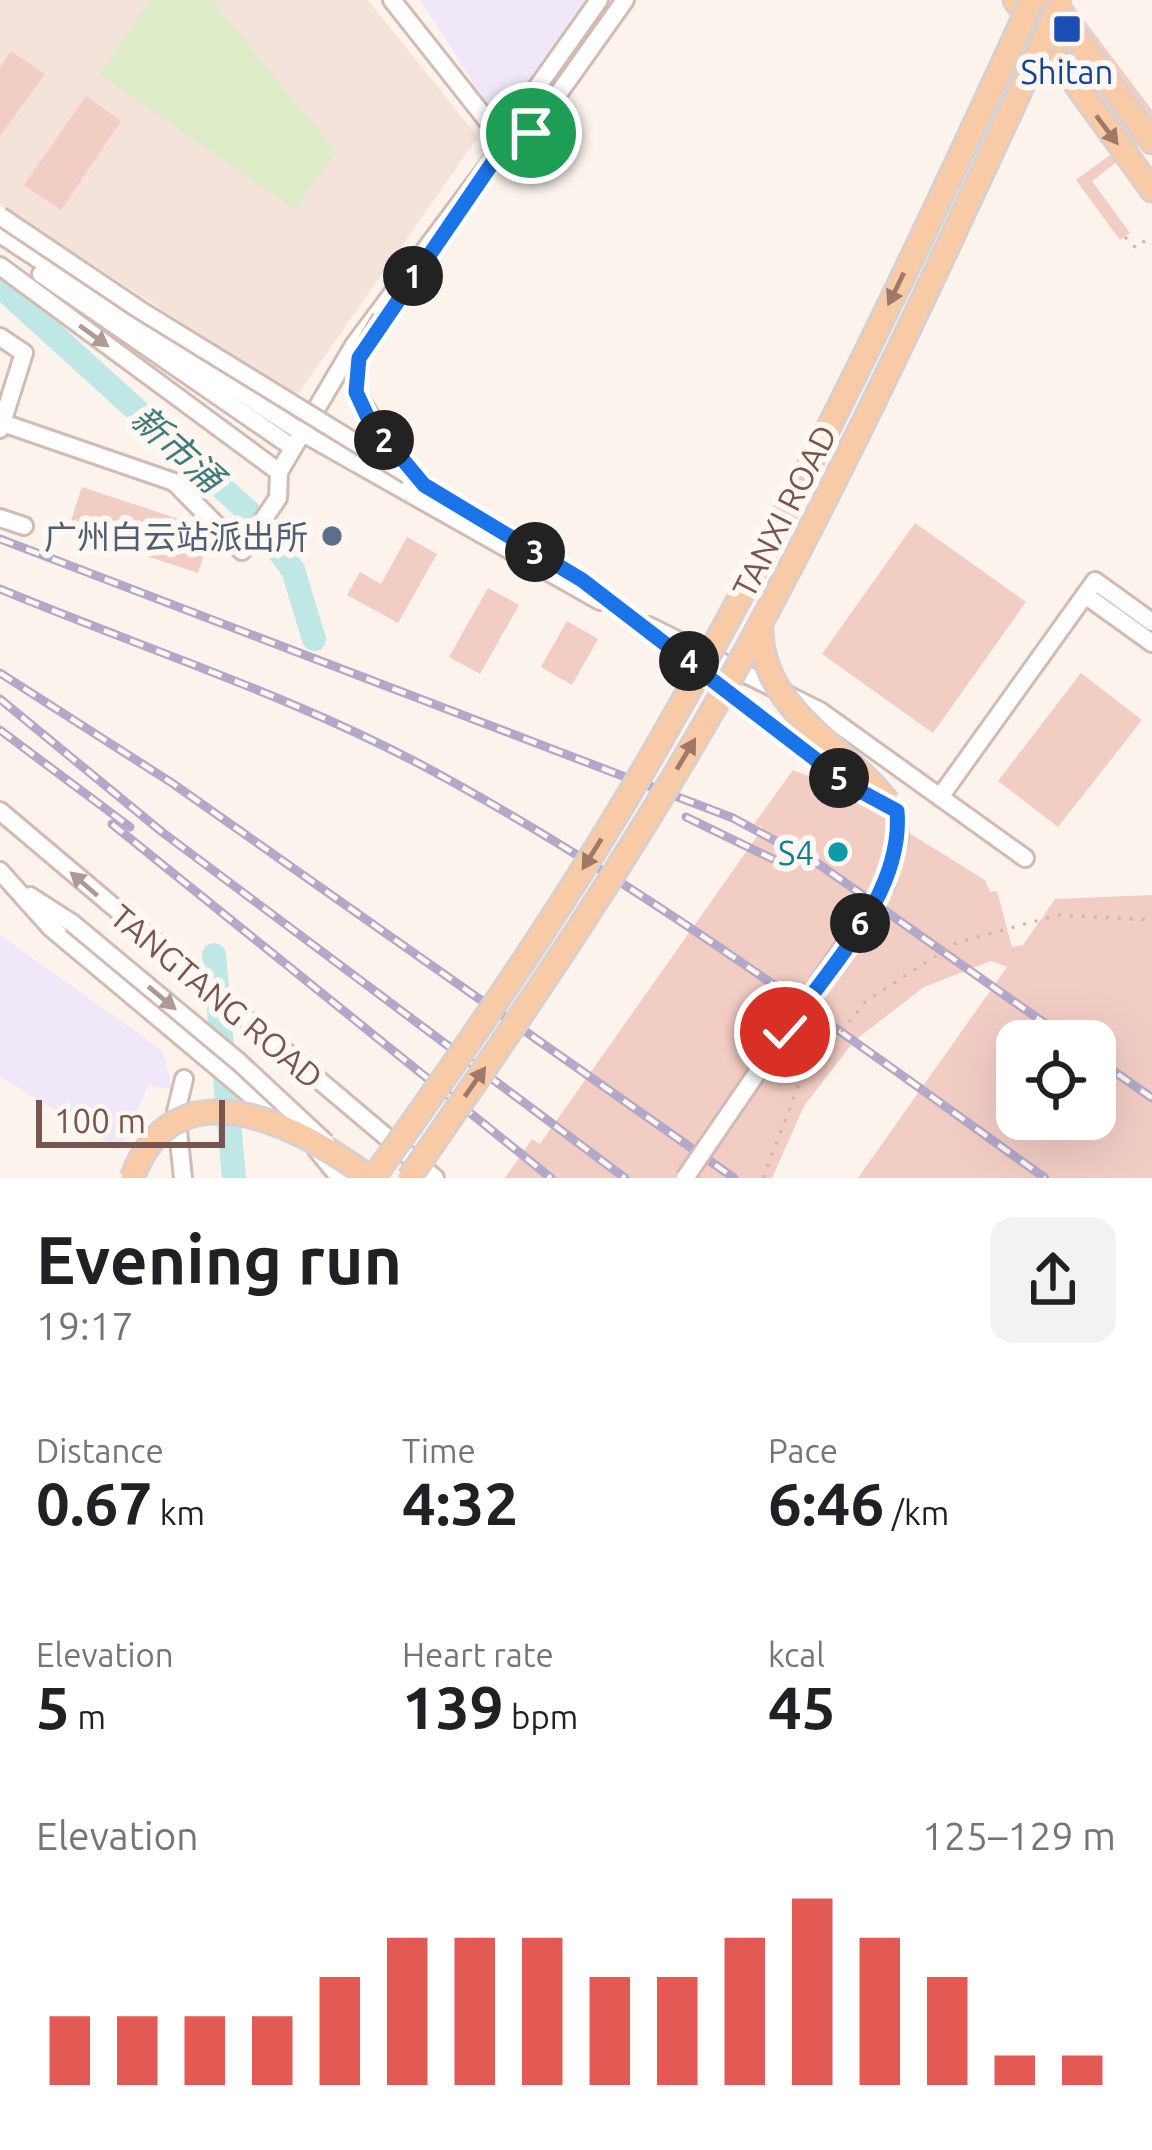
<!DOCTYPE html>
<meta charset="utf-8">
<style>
body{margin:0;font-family:Ubuntu,"Noto Sans SC",sans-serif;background:#f2f2f2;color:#202124;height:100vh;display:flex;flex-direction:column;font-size:45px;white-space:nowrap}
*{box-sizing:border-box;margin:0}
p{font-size:39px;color:#757577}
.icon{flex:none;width:66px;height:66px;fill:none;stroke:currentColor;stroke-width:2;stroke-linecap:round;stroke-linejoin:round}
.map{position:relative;height:1178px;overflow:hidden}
.side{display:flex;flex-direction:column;background:#fff;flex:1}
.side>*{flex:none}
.controls{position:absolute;left:996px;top:1020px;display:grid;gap:24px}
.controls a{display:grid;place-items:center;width:120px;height:120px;border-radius:24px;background:#fff;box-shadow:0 12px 48px #0002;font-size:60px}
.scale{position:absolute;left:36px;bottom:30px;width:189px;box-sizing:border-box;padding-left:12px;border:6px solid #78554e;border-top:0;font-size:33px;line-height:42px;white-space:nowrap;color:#78554e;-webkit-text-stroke:9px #fff8f2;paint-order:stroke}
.pin{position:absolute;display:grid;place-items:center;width:102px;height:102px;color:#fff;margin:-51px;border:6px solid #fff;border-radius:50%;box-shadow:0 3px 12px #0007}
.km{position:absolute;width:60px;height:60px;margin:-30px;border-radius:50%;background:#222;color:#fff;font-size:33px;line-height:60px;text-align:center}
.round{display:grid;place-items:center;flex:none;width:126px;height:126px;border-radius:24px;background:#f2f2f2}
.headline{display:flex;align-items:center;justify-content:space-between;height:204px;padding:0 36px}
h1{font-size:66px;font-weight:600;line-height:90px}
.figures{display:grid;grid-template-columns:repeat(3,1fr);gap:18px;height:204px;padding:12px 36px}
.figures div{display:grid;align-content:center}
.figures b{font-size:60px;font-weight:600}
.figures small{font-size:33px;font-weight:400}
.figures p{font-size:33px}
.chart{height:336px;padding:24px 36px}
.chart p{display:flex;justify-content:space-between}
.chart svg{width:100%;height:216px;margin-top:12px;stroke:#e35954;stroke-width:6}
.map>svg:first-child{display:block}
</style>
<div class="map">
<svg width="1152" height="1178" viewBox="0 0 1152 1178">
<rect width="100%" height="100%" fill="#fcf3ec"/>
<path fill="#f4e3da" d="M0,0H368L478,137L296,397L0,204Z"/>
<g fill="#f0e8f9">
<path d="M420,0H591L498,121Z"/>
<path d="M0,935L163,1051L172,1089L148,1086L120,1150L0,1077Z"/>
</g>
<path fill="#ddebc9" d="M151,0H212L336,152L295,210L99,74Z"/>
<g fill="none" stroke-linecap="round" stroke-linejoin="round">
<g stroke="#bfe7e5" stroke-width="24">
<path d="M0,286L252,515L293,570L314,639"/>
<path d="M214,955L234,1178"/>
</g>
</g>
<g fill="#f2cdc4" fill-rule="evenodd">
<path d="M1027,0H1069L1152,110V135L1092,181L1130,233L1120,240L1076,180L1132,139Z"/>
<path d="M11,51L45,74L0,136V67Z"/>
<path d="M86,96L121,121L61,210L24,185Z"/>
<path d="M82,487L212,530L198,573L68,530Z"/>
<path d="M915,523L1026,602L933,733L822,654Z"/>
<path d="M407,537L437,554L398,623L347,595L360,572L381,584Z"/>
<path d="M488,588L519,605L480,674L449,657Z"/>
<path d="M567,621L598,639L572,685L541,667Z"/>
<path d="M1081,673L1142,720L1058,827L998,781Z"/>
<path d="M793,770L833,786L985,880L990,892L997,891L1012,947L1023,945L1055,899L1152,895V1178H858L1007,967L991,961L924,987L854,1041L804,1106L772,1178H505L532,1139L540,1144L763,828L754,824ZM1017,1041H1095V1119H1017Z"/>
</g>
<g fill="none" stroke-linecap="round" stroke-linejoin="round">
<defs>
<g id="minor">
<path d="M392,0L505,143"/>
<path d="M502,149L514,120L599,0"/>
<path d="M0,234L301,432L600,601"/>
<path d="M0,266L279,472"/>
<path d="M41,274L292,447"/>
<path d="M0,337L24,353L0,429"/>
<path d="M0,422L174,482L242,551L278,498L279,472L354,345L505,143L531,132L625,0"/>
<path d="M0,518L24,526"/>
<path d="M1085,595L1152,643"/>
<path d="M649,626L820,711L1025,858"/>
<path d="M940,797L1095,581L1152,622"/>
<path d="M0,811L435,1178"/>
<path d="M0,871L50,927L253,1097L305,1129"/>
<path d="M30,896L72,923"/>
<path d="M317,1150L340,1178"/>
<path d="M183,1178L176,1112L184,1079"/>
</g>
<g id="major">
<path d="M1015,0L1152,190"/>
<path d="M1049,0L1152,142"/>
</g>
</defs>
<use href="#minor" stroke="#d2bbb3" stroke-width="22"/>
<use href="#major" stroke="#d9cfcd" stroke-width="27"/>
<path stroke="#d7b0a6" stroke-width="3" stroke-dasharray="3 9" stroke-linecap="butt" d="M1125,237L1136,248L1152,235"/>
<use href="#minor" stroke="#fff" stroke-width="16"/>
<use href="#major" stroke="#f9caa6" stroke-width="21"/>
<defs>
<g id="rail">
<path d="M0,539L733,818L820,865L1070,1041"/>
<path d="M0,589C142,648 293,696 429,769C646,886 845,1035 1045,1178"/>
<path d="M0,673L172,783L734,1178"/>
<path d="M0,699L162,832L625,1178"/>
<path d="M0,730L130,827"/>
<path d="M686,817L773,859"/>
<path d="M112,824L551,1178"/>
<path d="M1095,1058L1152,1098"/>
</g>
</defs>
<use href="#rail" stroke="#b3a8c8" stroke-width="9"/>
<use href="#rail" stroke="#fff8f2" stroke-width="4.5" stroke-dasharray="14" stroke-linecap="butt"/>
<defs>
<g id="minor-bridge">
<path d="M0,216L140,310L408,475"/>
<path d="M382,318L359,358L356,392L387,444L424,485L582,580L849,785L897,811L899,837L885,886L685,1178"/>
<path d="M72,923L239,1062L326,1143"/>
</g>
<g id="major-bridge">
<path d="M761,622C757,708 843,744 888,802"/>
<path d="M132,1178C176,1059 301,1127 370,1178"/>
<path d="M373,1178C475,1036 575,890 662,738C799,500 918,250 1032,0"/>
<path d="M409,1178C527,1009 644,837 743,656C860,442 960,221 1062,0"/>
</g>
</defs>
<use href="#minor-bridge" stroke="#d2bbb3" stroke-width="22" stroke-linecap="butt"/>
<use href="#major-bridge" stroke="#d9cfcd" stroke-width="27" stroke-linecap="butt"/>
<path stroke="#d7b0a6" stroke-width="3" stroke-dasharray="3 9" stroke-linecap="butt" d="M763,1178L799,1084L866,1001L956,943L1058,915L1152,920"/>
<use href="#minor-bridge" stroke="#fff" stroke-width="16"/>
<use href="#major-bridge" stroke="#f9caa6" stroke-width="21"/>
</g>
<defs><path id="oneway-solid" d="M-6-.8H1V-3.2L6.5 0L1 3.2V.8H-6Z" transform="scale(3)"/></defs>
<g fill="#9f7868">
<use href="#oneway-solid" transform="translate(1107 130) rotate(53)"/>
<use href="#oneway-solid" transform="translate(896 289) rotate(116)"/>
<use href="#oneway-solid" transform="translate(686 754) rotate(-59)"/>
<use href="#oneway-solid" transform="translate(592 854) rotate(122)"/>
<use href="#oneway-solid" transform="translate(475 1082) rotate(-55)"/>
</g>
<g fill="#ae9995">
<use href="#oneway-solid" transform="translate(94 336) rotate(36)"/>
<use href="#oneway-solid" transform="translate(84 884) rotate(-139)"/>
<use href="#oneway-solid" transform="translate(162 998) rotate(40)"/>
</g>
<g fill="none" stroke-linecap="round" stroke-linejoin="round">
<defs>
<path id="route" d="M531,133L506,143L359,358L356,392L368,418L424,485L582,580L849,785L897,811C904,893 829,967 785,1032"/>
</defs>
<use href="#route" stroke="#fff" stroke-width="24"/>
<use href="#route" stroke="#1a73e8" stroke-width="15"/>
</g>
<rect fill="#1a4fb4" stroke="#fff8f2" stroke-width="4.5" x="1052" y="14" width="30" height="30" rx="6"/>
<circle fill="#5c6f8a" stroke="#fff8f2" stroke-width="4.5" cx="332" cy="536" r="12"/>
<circle fill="#0f9aa8" stroke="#fff8f2" stroke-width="4.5" cx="838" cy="852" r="12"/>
<g text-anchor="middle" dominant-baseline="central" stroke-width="12" stroke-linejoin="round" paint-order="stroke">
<g font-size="33" fill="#164399" stroke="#fff8f2">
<text x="1067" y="71">Shitan</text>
</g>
<g font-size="33" fill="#78554e" stroke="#fff8f2">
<text transform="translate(784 511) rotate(-63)">TANXI ROAD</text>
<text transform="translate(217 996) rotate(40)">TANGTANG ROAD</text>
</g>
<g font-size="33" fill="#4e5e75" stroke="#fff8f2" text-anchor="end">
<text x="308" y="536">广州白云站派出所</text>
</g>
<g font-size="33" fill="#0d838f" stroke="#fff8f2" text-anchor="end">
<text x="814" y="852">S4</text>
</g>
<g font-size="36" font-style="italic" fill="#417c7b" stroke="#fff8f2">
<text transform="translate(178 448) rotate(42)">新市涌</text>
</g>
</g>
</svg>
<div class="controls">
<a><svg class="icon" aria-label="locate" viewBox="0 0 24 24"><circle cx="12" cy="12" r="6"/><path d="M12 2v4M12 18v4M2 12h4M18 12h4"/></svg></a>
</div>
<div class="scale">100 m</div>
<div class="pin" style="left:531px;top:133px;background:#1e9e55"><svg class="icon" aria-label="arrive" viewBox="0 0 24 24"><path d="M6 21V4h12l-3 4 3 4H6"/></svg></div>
<div class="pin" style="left:785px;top:1032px;background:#d93025"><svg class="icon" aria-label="check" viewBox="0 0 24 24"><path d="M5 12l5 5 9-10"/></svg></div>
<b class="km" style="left:413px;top:276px">1</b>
<b class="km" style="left:384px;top:440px">2</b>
<b class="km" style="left:535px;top:552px">3</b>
<b class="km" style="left:689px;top:661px">4</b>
<b class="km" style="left:839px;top:778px">5</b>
<b class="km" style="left:860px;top:923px">6</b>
</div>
<section class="side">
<div class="headline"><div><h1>Evening run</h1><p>19:17</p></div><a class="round"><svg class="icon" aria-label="share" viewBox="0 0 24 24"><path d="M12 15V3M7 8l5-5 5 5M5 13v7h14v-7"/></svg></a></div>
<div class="figures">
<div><p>Distance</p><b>0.67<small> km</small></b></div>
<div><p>Time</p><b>4:32</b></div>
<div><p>Pace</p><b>6:46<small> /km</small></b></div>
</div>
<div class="figures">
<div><p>Elevation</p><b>5<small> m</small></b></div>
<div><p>Heart rate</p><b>139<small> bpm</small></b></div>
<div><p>kcal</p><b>45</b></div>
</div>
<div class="chart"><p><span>Elevation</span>125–129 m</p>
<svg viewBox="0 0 160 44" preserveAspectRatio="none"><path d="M5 44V30M15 44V30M25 44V30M35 44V30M45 44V22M55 44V14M65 44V14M75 44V14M85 44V22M95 44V22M105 44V14M115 44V6M125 44V14M135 44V22M145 44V38M155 44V38"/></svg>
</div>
</section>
